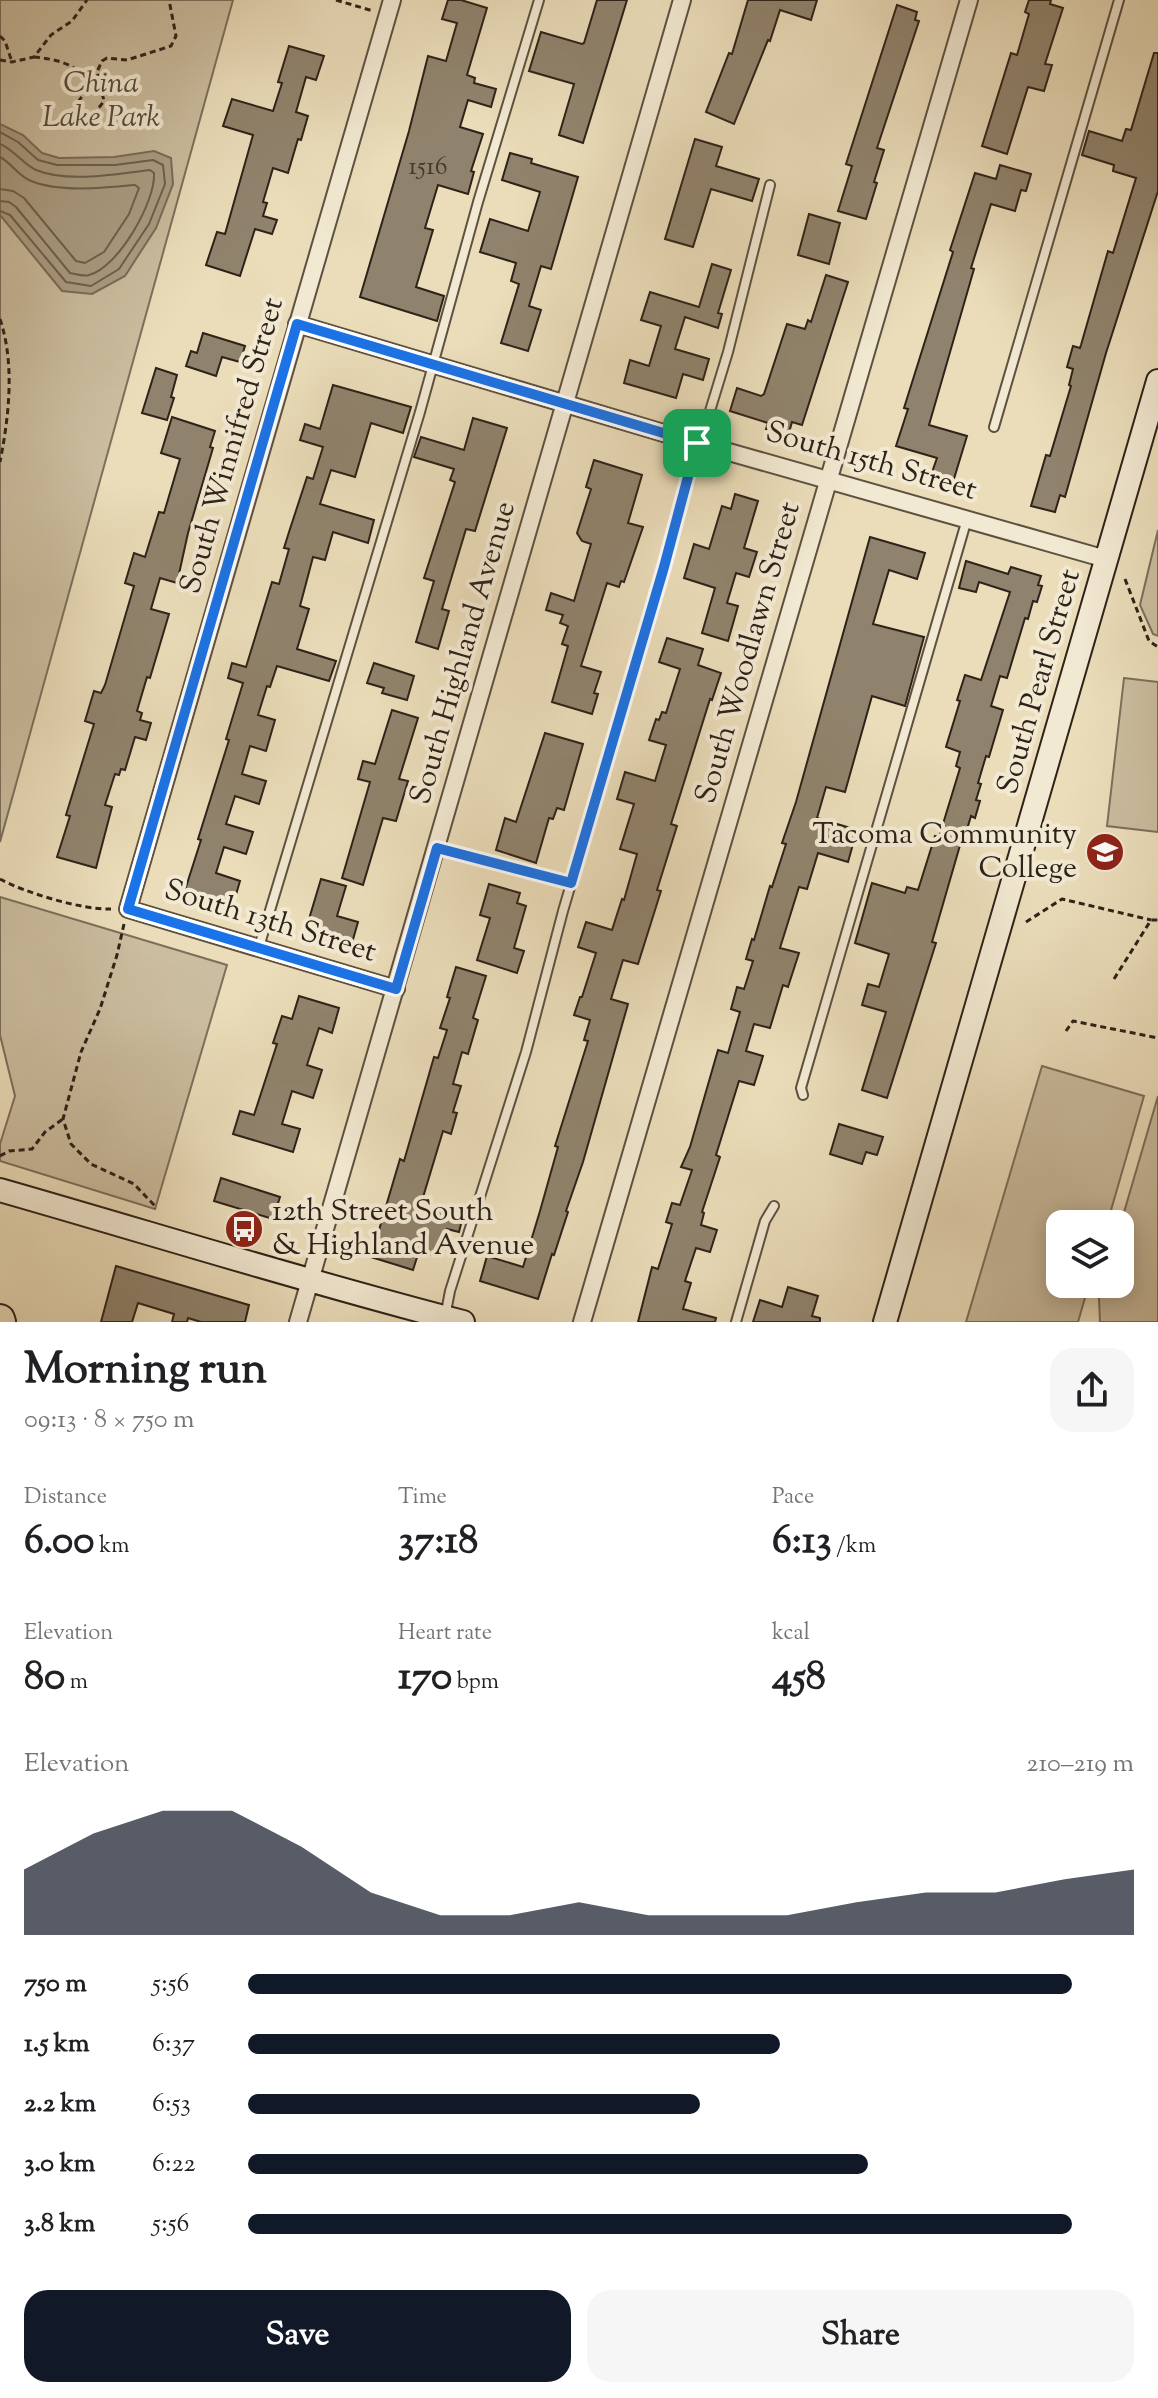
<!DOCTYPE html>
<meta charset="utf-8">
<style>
body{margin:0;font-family:"Sorts Mill Goudy",serif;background:#f6f6f6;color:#202124;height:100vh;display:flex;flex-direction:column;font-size:30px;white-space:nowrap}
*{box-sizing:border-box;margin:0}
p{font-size:26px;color:#757577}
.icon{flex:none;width:44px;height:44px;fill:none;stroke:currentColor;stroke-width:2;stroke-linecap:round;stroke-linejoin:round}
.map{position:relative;height:1322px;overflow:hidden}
.sheet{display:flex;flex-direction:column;background:#fff;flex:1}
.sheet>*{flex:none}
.fabs{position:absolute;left:1046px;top:1210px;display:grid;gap:16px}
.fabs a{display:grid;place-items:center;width:88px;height:88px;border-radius:16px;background:#fff;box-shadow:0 4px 20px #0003;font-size:40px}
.pin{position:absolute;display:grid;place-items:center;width:68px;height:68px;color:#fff;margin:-34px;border-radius:16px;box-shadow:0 4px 12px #0006}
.round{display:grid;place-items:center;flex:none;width:84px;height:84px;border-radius:24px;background:#f6f6f6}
.headline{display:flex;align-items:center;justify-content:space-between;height:136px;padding:0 24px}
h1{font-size:44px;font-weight:700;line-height:60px}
.figures{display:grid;grid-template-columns:repeat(3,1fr);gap:12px;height:136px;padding:8px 24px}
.figures div{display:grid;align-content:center}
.figures b{font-size:40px;font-weight:700}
.figures small{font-size:22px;font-weight:400}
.figures p{font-size:22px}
.chart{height:224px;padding:16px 24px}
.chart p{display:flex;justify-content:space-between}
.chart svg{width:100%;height:144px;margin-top:8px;fill:#111827;opacity:.7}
.cta{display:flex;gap:16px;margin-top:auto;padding:16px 24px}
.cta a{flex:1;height:92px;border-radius:24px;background:#111827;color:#fff;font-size:32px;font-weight:700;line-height:92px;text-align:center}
.cta a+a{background:#f6f6f6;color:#202124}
ul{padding:0 24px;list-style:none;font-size:26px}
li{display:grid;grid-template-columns:128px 96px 1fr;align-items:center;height:60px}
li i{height:20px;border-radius:10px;background:#111827}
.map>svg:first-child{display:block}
</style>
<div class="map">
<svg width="1158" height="1322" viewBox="0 0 1158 1322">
<rect width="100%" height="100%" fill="#ebddba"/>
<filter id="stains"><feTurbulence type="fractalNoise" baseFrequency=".0025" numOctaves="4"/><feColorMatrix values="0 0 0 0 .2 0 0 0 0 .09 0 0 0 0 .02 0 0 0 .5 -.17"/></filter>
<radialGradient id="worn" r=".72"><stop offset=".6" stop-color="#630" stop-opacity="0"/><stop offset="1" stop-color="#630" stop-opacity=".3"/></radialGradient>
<g fill="#cbbd9f" stroke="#7c705c" stroke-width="2">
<path d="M0,0H233L0,842Z"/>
<path d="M1158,530V636L1153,634L1140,605Z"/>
<path d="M1124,678L1158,682V832L1107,826Z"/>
<path d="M0,897L227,965L155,1209L0,1161V1144L15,1096L0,1035Z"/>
<path d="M1042,1066L1144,1096L1107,1224H1060V1284H1089L1078,1322H966Z"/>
<path d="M1158,1096V1322H1100L1099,1298L1103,1284H1120V1226Z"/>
</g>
<path fill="#ab9d83" stroke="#796c59" stroke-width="2" d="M0,124L23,135L42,153L59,158L114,157L154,151L171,158L173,184L156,228L125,276L92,294L62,291L0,215Z"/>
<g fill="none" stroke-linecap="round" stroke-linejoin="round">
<g stroke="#6c604e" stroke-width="2">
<path d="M0,132L18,142L38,160L57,165H115L153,160L163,165L165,184L149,224L119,269L91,286L66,282L10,215L0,211"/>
<path d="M0,144C14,150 23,164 36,170C67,183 118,174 150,170L154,173C156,201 118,268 89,275C84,277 76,274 70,273L16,207L9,202L0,201"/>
<path d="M0,157C11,163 18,175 29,180C57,193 105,188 135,185L139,188L129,214L104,252L85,263L76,261L24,198L13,191L0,189"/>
</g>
</g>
<g fill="#90836d" stroke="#2e2219" stroke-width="2">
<path d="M448,0H461L487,8L467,75L475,78L474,83L496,89L491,107L468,100L460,127L483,134L471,171L474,172L468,194L438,185L425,228L433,230L416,287L444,296L437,321L360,297L409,131L428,56L446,61L457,23L442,19Z"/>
<path d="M597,0H627L583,143L559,135L574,84L529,71L541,32L582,44L584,43Z"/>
<path d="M748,0H817L811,20L780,10L770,41L768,40L734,124L706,112L729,53L732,54Z"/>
<path d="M1029,0H1051L1050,4L1063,8L1045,64L1052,65L1044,91L1028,87L1007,154L982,146L1011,53L1017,55L1029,14L1025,12Z"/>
<path d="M897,5L917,12L915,20L919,21L877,148L884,150L874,182L877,183L866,219L838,211L852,166L846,164Z"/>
<path d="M289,46L324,56L316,80L306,77L296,112L308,116L301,140L298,139L288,173L273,168L263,202L267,203L263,216L277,220L272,234L255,229L240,276L206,265L217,232L225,234L253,135L223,126L232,99L273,111L282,83L278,82Z"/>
<path d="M1154,53H1158V191L1106,353L1065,497L1060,495L1055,512L1031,506L1046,455L1050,456L1071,386L1069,385L1073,369L1067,367L1073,346L1080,348L1081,345L1108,251L1113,253L1136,178L1113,171L1114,165L1082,155L1089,131L1122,141L1126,129L1131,130Z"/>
<path d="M695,139L722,147L716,166L759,179L752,201L711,189L693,247L665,239Z"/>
<path d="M510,153L532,159L531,163L578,177L551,269L541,266L529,306L541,310L528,351L501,343L519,284L511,281L516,263L480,252L490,219L528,231L540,192L502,180Z"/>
<path d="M1000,165L1031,174L1026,191L1021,190L1015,211L991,204L971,268L974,269L929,425L967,436L953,482L931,475L937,458L896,446L908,409L904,408L953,252L950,250L975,173L996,179Z"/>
<path d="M809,214L840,223L829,264L798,255Z"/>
<path d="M712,264L731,270L718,313L722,314L718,328L685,317L675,349L709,359L703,380L683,374L676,398L624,383L630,360L649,366L661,326L641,320L650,292L699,307Z"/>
<path d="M826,275L848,282L802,425L792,422L788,436L766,429L768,423L730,411L737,388L761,396L764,394L787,324L805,329L808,320L811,322Z"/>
<path d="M203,333L245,346L240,362L222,357L216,376L186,366L191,351L197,353Z"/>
<path d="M156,368L177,375L171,397L174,398L167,420L142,413Z"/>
<path d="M333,385L411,407L403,433L371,423L355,477L331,470L320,504L374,520L368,543L333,532L325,560L313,557L300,606L309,609L297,649L336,661L329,681L277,666L270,687L267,686L258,715L275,720L266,751L250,746L242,774L266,781L259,804L235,796L226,824L253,832L246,854L224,847L216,873L240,881L233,905L185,890L201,840L198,839L229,740L226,739L243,683L228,678L232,663L246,667L272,582L279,584L289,549L284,548L289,532L307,477L313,479L323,447L300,440L305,424L320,429Z"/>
<path d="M172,417L215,431L210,447L213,448L188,533L177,583L160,578L151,609L169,614L150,678L147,677L137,711L142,713L140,720L151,723L146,740L135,737L125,770L121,769L119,775L115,774L105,805L112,807L96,868L57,857L70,816L66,815L94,724L85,721L94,691L101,693L105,685L134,586L125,583L134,553L145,557L159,512L164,513L180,459L161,453Z"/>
<path d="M473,418L507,428L475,531L466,529L442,609L449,611L438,649L416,642L434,581L424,578L455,482L450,480L454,469L414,457L421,437L464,450Z"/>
<path d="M594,460L642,475L628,523L643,527L624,582L621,581L619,587L607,583L581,666L601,672L594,693L598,694L592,714L552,702L568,646L562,644L568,626L560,623L563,615L546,610L551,593L574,601L591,544L582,541L577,533L591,489L586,487Z"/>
<path d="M735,494L758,501L744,548L757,552L749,577L736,573L727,603L738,606L728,641L702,633L715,588L684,578L694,544L709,549L722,506L731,509Z"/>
<path d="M870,537L925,553L917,579L889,570L873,624L924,637L905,706L872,696L845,792L826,787L817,818L857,830L848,862L818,853L807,889L799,887L780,948L799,953L788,987L783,985L770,1028L754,1024L746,1051L763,1056L754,1085L739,1081L716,1155L720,1157L702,1212L704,1213L701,1225L717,1230L710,1252L696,1248L685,1281L691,1283L683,1309L716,1318L715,1322H638L652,1267L658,1269L672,1224L666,1222L672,1203L680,1205L692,1170L681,1167L690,1147L718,1050L728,1053L737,1022L740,1012L731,1009L737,987L744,989L753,961L746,959L752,939L754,940L770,886L772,887L786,844L782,843L796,802Z"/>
<path d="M966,561L1008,574L1011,567L1041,576L1038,585L1042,586L1037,602L1033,601L1028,619L1025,618L1007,678L1000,676L991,706L1003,710L989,757L986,756L978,783L981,784L976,800L980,801L975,818L971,816L965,836L963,835L932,942L936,943L887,1098L862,1090L886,1012L862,1005L868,984L879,987L889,954L855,943L872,883L905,893L907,887L918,890L935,836L939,837L960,768L956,766L960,752L946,747L960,701L957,700L965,675L981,680L1010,592L979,582L976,592L959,588Z"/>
<path d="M667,638L703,649L698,665L721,673L712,700L710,699L671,824L677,826L657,890L661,891L638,964L623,960L611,999L628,1004L583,1162L566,1211L568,1212L554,1255L552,1254L538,1299L480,1281L487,1256L523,1267L540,1211L558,1147L555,1146L588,1041L584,1040L590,1020L574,1015L580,997H582L596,953L578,947L586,922L612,930L622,899L624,900L637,854L620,849L634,804L617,799L625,772L655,781L666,745L649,740L656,719L659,720L662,712L666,713L680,669L659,662Z"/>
<path d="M374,663L414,676L407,700L382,693L384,688L367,683Z"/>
<path d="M392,710L418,718L399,779L408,781L396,821L383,818L363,885L342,878L370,782L358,779L363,761L375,764Z"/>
<path d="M545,733L583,744L564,810L557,808L553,819L549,818L536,863L496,850L505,818L516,822Z"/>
<path d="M321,879L346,886L337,916L358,922L352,943L306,929Z"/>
<path d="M489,884L520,893L517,903L526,906L514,948L524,951L517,973L477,960L490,918L480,915Z"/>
<path d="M456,967L486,976L473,1018L478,1020L468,1054L462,1052L453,1084L461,1086L453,1112L457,1113L451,1134L443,1131L421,1204V1207L463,1216L459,1232L447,1229L438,1257L419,1251L413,1270L371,1257L400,1159L404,1161L434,1057L438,1058L447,1030L440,1028L450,998L447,997Z"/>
<path d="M299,996L339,1008L332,1033L319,1028L307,1065L322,1070L313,1098L292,1091L282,1124L300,1129L293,1152L233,1134L240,1111L254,1115L277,1044L273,1043L282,1016L292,1019Z"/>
<path d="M839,1124L883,1137L877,1155L866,1152L862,1164L830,1154Z"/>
<path d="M221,1178L280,1197L273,1219L214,1201Z"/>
<path d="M116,1266L249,1305L245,1322H201L188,1318L187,1322H172L174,1314L138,1303L132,1322H101Z"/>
<path d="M788,1287L818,1296L812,1316L820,1318V1322H753L760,1300L782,1307Z"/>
</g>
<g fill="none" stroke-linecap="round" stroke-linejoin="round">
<defs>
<g id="lane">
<path d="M994,427L1119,0"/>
<path d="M437,848L571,883"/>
<path d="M259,947L420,412L478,202L539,0"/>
<path d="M803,1095L801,1088L967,519"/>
<path d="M445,1317L450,1291L526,1052L563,911L664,567L697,443L706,424L728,352L770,185"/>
<path d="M736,1322L765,1221L774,1206"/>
</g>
<g id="street">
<path d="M392,0L128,909L396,989"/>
<path d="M297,324L697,443L1106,559"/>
<path d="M298,1322L682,0"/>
<path d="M582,1322L969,0"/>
</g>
<g id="secondary">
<path d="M0,1190C154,1234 307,1282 463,1322"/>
<path d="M885,1322L1158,381"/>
</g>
<path id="highway" d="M0,1319L1,1322"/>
</defs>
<use href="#lane" stroke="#5d5141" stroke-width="12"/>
<use href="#street" stroke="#5d5141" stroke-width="20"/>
<use href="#secondary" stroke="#2e2219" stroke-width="26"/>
<use href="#highway" stroke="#2e2219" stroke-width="32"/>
<g stroke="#2e2219" stroke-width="3" stroke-dasharray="6 4" stroke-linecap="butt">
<path d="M336,0L373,11"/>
<path d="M0,36L5,41L12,62"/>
<path d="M34,57C56,59 79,64 90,85C86,95 78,97 76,109L80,113C93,115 97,111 104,101L97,72L102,61L107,58L127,60L171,46L176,36L169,0"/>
<path d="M0,60L12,62L34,57L51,35L72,21L87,0"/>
<path d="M0,319C15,364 9,416 0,462"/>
<path d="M1125,579L1149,641L1158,647"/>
<path d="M0,879C26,893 82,910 111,909"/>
<path d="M1026,922L1062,899L1151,920"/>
<path d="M124,924L117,955L100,1009L81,1052L63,1119L71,1144L91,1164L134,1184L155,1206V1209"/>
<path d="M1114,979L1151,920H1158"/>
<path d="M1066,1031L1073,1021L1158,1038"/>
<path d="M0,1156L9,1151L32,1149L45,1132L63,1119"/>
</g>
<use href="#lane" stroke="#f2e9d2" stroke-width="8"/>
<use href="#street" stroke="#f2e9d2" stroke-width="16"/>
<use href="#secondary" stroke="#f2e9d2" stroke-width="22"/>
<use href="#highway" stroke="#ebddba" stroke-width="28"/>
</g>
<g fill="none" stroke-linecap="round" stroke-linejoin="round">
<defs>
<path id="route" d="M297,324L697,443L664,567L571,883L437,848L396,989L128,909Z"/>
</defs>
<use href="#route" stroke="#fff" stroke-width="16"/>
<use href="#route" stroke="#1a73e8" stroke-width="10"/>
</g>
<defs>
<symbol id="university-disc" viewBox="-11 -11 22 22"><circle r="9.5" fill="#8f2418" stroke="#f2e9d2"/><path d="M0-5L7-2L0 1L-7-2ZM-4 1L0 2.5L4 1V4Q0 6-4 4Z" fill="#fff"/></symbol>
<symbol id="bus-disc" viewBox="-11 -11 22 22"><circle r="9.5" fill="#8f2418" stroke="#f2e9d2"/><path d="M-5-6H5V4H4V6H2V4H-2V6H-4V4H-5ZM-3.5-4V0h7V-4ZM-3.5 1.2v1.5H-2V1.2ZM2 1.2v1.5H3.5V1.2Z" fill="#fff"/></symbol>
</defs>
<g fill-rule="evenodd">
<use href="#university-disc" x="1083" y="830" width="44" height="44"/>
<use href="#bus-disc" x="222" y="1207" width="44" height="44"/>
</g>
<g text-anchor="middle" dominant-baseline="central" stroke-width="8" stroke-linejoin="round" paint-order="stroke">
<g font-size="26" fill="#463a2e">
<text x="428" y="167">1516</text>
</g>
<g font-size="30" font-style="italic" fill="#55493a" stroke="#f2e9d2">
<text x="101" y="84">China<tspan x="101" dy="34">Lake Park</tspan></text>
</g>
<g font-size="30" fill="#2e2219" stroke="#f2e9d2">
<text transform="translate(233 446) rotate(-74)">South Winnifred Street</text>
<text transform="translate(871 462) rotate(16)">South 15th Street</text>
<text transform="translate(464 653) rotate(-74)">South Highland Avenue</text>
<text transform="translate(749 653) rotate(-74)">South Woodlawn Street</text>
<text transform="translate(1040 682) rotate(-74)">South Pearl Street</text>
<text transform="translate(270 922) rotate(17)">South 13th Street</text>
</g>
<g font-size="30" fill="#2e2219" stroke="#f2e9d2" text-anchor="end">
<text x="1077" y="835">Tacoma Community<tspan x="1077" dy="34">College</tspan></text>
<text x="272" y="1212" text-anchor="start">12th Street South<tspan x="272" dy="34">&amp; Highland Avenue</tspan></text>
</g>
</g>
<rect width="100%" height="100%" filter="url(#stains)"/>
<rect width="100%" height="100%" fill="url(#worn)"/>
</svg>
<div class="fabs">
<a><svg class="icon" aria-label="layers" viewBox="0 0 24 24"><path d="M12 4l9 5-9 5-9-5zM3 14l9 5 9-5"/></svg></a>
</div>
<div class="pin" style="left:697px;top:443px;background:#1e9e55"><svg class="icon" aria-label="arrive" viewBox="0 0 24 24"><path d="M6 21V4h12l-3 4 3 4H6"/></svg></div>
</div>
<section class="sheet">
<div class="headline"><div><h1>Morning run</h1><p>09:13 · 8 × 750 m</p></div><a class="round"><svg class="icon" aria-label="share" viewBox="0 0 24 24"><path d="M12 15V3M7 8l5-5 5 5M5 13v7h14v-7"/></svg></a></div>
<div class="figures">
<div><p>Distance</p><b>6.00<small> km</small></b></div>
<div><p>Time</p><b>37:18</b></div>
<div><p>Pace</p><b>6:13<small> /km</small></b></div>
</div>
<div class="figures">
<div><p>Elevation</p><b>80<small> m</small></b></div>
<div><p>Heart rate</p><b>170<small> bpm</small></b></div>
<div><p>kcal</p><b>458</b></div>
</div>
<div class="chart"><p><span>Elevation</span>210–219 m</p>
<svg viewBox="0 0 160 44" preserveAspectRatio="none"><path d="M0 44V24L10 13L20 6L30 6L40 17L50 31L60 38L70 38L80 34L90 38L100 38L110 38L120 34L130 31L140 31L150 27L160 24V44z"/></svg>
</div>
<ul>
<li><b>750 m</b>5:56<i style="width:93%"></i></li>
<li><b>1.5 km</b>6:37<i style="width:60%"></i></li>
<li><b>2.2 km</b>6:53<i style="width:51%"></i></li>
<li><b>3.0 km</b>6:22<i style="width:70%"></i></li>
<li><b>3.8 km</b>5:56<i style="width:93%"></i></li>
</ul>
<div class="cta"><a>Save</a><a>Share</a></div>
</section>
